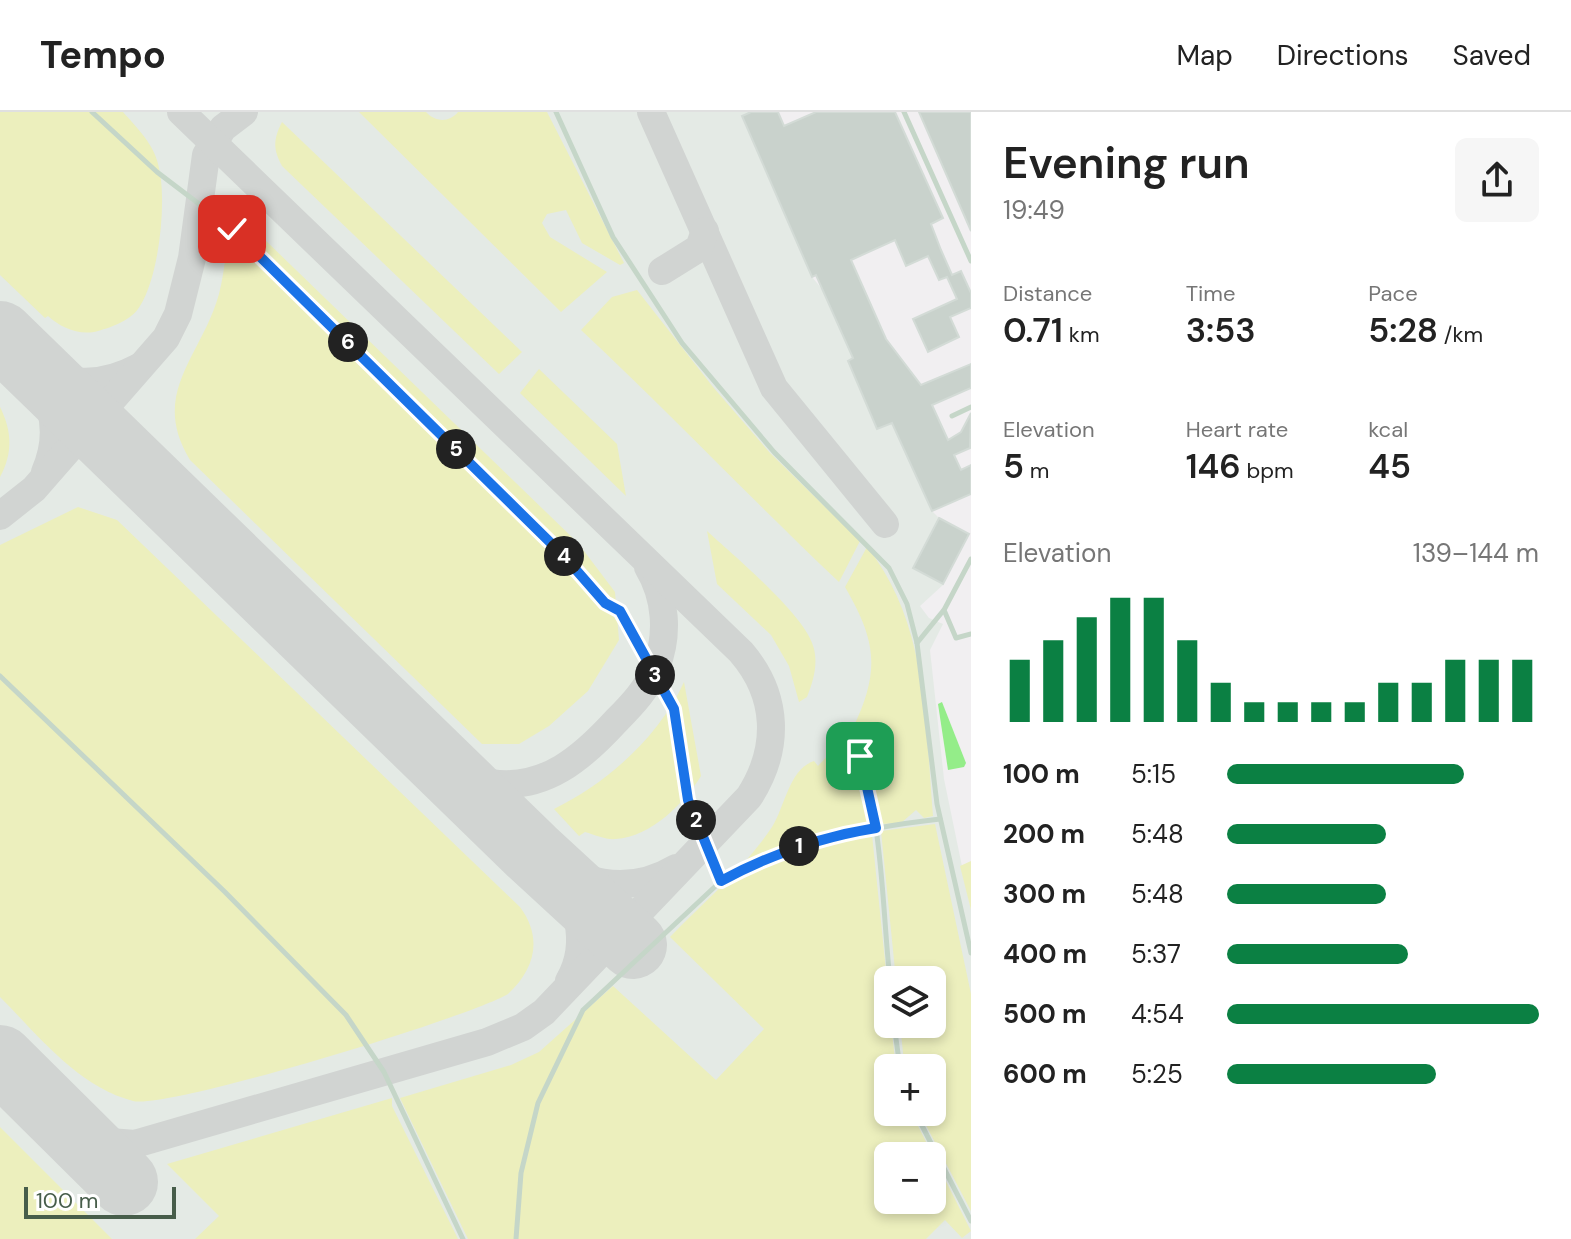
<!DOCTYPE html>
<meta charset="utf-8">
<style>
body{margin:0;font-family:"DM Sans",sans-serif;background:#f6f6f6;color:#222;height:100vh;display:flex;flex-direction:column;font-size:30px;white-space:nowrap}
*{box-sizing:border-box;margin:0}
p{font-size:26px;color:#767676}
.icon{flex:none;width:44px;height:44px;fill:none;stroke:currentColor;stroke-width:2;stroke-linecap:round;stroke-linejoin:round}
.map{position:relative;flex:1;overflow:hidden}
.details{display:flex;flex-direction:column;background:#fff;width:600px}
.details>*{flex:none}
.controls{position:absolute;left:874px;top:854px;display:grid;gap:16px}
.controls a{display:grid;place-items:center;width:72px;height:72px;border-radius:12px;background:#fff;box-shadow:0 4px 12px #0003;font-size:40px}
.scale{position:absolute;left:24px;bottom:20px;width:152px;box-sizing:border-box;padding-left:8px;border:4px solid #475d4a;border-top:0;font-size:22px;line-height:28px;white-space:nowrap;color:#475d4a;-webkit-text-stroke:6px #fff;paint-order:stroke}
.pin{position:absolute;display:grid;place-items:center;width:68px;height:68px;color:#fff;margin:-34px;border-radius:16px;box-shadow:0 4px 12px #0006}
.km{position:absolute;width:40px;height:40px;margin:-20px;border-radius:50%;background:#222;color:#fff;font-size:22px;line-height:40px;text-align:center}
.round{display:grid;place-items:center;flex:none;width:84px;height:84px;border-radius:12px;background:#f6f6f6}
.overview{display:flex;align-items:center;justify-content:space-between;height:136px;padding:0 32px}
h1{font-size:44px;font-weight:600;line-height:60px}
.stats{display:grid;grid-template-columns:repeat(3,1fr);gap:12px;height:136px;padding:8px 32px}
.stats div{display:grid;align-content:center}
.stats b{font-size:34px;font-weight:600}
.stats small{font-size:22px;font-weight:400}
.stats p{font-size:22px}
.chart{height:224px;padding:16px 32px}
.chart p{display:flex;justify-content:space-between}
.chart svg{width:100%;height:144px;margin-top:8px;stroke:#0b8043;stroke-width:6}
ul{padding:0 32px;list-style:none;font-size:26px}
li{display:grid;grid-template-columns:128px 96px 1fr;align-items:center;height:60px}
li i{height:20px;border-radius:10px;background:#0b8043}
header{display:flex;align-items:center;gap:48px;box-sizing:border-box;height:112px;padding:0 40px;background:#fff;border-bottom:2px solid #e0e0e0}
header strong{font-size:38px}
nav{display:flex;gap:44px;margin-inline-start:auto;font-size:28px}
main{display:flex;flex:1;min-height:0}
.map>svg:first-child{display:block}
</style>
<header>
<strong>Tempo</strong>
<nav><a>Map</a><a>Directions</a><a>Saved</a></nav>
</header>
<main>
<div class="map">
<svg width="971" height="1127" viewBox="0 0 971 1127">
<rect width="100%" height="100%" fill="#f1eff1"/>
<path fill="#e4eae5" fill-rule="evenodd" d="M0,0H751L742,5L812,165L822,177L853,246L848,249L877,317L892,311L932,399L939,406L943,473L920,494L929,506L943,512L930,538L944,667L971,798V1127H0ZM888,868H932V912H888ZM888,956H932V1000H888ZM888,1044H932V1088H888Z"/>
<g fill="#ecefbd" fill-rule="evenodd">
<path d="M0,0H123C138,17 155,33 159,56C167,90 159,164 140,194C132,208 112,215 98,219C80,224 61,216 48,204L45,206L0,163Z"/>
<path d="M359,0H426C435,10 449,11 458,0H547L624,151L620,153L582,131L566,98L547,102L542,111L550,125L607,160L561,200Z"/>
<path d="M282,10L522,240L499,262L282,54C273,37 273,28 282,10Z"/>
<path d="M232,96L578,431L615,480L619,528L588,579L549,614L519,632H482L190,348C149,281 202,244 219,182C226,154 227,124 232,96Z"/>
<path d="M637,178L713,275L770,341L860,429L839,470C751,387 669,300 581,218L612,185Z"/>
<path d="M539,257L617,332L626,384L520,281Z"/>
<path d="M0,295C12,319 13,341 0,365Z"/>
<path d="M78,395L117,408L520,795C543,826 535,857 508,882C470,905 167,998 133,989C77,974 39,924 0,885V433Z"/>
<path d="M707,419C733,443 808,505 814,537C818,553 813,570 807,585L799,590L789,554L771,523L717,472Z"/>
<path d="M867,435C928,511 925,611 933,704L924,706L916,698L901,711L881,712L870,657L853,616C880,559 877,530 845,475Z"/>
<path d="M684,570L701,664C684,691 651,725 616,727C606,728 595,723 585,720L579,724L554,697C607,671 659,625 684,570Z"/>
<path d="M846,624L862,658L871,713L888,878V912H891L896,956H888V1000H911L971,1119L962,1126L945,1108L926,1127H468L400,986L511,953L539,940L613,874L716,968L764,917L670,825C703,790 745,756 772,715C785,695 789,657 814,649L818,654ZM888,1044H932V1088H888Z"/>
<path d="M935,712L971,882V1099L919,1000H932V956H906L904,950L900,912H932V868H896L881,719Z"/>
<path d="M971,749V798L960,754Z"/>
<path d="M392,986V994L458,1127H195L219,1104L167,1052Z"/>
<path d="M0,1015L112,1127H0Z"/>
</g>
<path fill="#94ed89" d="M942,590L966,651L964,655L948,658L938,592Z"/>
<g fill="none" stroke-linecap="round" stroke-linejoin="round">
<g stroke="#d1d4d2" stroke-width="28">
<path d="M651,0L774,276L885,412"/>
<path d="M662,159L699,136L705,119"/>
<path d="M16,238C47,275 66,312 45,360"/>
<path d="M29,249C62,276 102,275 139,255"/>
<path d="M0,404L34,377L166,226L178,202L192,146L206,43L223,16L244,0"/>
<path d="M422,633C443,649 464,666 491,671C545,679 583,645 616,609C632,593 648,576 656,555C669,523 666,485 648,455"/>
<path d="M532,740C578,770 626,786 676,756"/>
<path d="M547,754C578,782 591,831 569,869"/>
<path d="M57,1004L97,1029L135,1032L487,930L523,915L544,900L749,685C780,637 779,584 741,540L181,0"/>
</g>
<g stroke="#d1d4d2" stroke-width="68">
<path d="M0,223L532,740L633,833"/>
<path d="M0,947L124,1070"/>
</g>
</g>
<g fill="#c9d2cc" stroke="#d3dbd6" stroke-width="2">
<path d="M751,0H778L784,14L816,0H895L943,106L931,112L941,138L952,163L961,159L971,181V196L950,205L959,225L928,240L913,207L957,187L947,165L939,168L928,144L906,154L895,128L851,148L886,227L921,273L971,252V276L932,293L948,328L961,320L971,301L970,336L954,343L961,358L971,353V382L932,399L892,311L877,317L848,249L853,246L816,163L812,165L742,4Z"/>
<path d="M919,0H971V119Z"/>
<path d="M939,406L969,422L943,472L913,456Z"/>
</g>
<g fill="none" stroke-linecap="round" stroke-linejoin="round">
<g stroke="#c5d6c8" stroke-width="5">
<path d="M92,0L157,60L232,117L563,443L605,491L620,499L674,597L688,688L721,769"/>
<path d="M556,0L613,125L682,231L774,340L889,456L907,492L917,531L937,692L971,841"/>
<path d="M904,0L971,149"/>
<path d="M952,304L971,295"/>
<path d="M971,447L944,498L956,526L971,522"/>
<path d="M917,531L943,499"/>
<path d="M0,564L225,780L346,903L384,960L463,1127"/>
<path d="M849,620C884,696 881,786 890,868"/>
<path d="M894,912L900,956"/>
<path d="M915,1000L971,1109"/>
<path d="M516,1127L521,1061L538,991L583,898L721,769C791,731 861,716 940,707"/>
</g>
</g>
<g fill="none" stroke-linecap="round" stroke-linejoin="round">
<defs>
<path id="route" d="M232,117L563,443L605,491L620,499L674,597L688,688L721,769C771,742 820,725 876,716L860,644"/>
</defs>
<use href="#route" stroke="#fff" stroke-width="16"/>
<use href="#route" stroke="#1a73e8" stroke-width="10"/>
</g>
</svg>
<div class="controls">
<a><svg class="icon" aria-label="layers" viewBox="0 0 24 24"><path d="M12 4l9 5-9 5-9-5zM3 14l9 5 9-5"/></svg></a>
<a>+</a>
<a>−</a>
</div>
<div class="scale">100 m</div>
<div class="pin" style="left:860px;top:644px;background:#1e9e55"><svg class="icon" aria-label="arrive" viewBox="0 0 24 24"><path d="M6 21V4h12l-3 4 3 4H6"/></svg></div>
<div class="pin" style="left:232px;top:117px;background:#d93025"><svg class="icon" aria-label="check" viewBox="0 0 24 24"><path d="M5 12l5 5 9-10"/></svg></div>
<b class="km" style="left:799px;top:734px">1</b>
<b class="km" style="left:696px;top:708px">2</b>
<b class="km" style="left:655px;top:563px">3</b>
<b class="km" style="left:564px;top:444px">4</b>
<b class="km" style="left:456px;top:337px">5</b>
<b class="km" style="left:348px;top:230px">6</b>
</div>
<section class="details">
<div class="overview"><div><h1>Evening run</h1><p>19:49</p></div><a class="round"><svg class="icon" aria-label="share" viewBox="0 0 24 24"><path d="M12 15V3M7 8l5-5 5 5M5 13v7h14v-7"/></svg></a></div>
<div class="stats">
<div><p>Distance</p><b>0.71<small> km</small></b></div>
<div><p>Time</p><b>3:53</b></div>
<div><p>Pace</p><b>5:28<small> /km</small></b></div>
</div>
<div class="stats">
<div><p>Elevation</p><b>5<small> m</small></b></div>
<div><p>Heart rate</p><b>146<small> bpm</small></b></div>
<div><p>kcal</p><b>45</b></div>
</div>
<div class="chart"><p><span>Elevation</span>139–144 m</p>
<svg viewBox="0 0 160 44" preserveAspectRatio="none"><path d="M5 44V25M15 44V19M25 44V12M35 44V6M45 44V6M55 44V19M65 44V32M75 44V38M85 44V38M95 44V38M105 44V38M115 44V32M125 44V32M135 44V25M145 44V25M155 44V25"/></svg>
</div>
<ul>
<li><b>100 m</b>5:15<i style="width:76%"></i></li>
<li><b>200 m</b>5:48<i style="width:51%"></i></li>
<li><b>300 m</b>5:48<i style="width:51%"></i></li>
<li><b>400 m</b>5:37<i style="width:58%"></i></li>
<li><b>500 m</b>4:54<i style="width:100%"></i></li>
<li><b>600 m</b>5:25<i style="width:67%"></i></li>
</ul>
</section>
</main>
